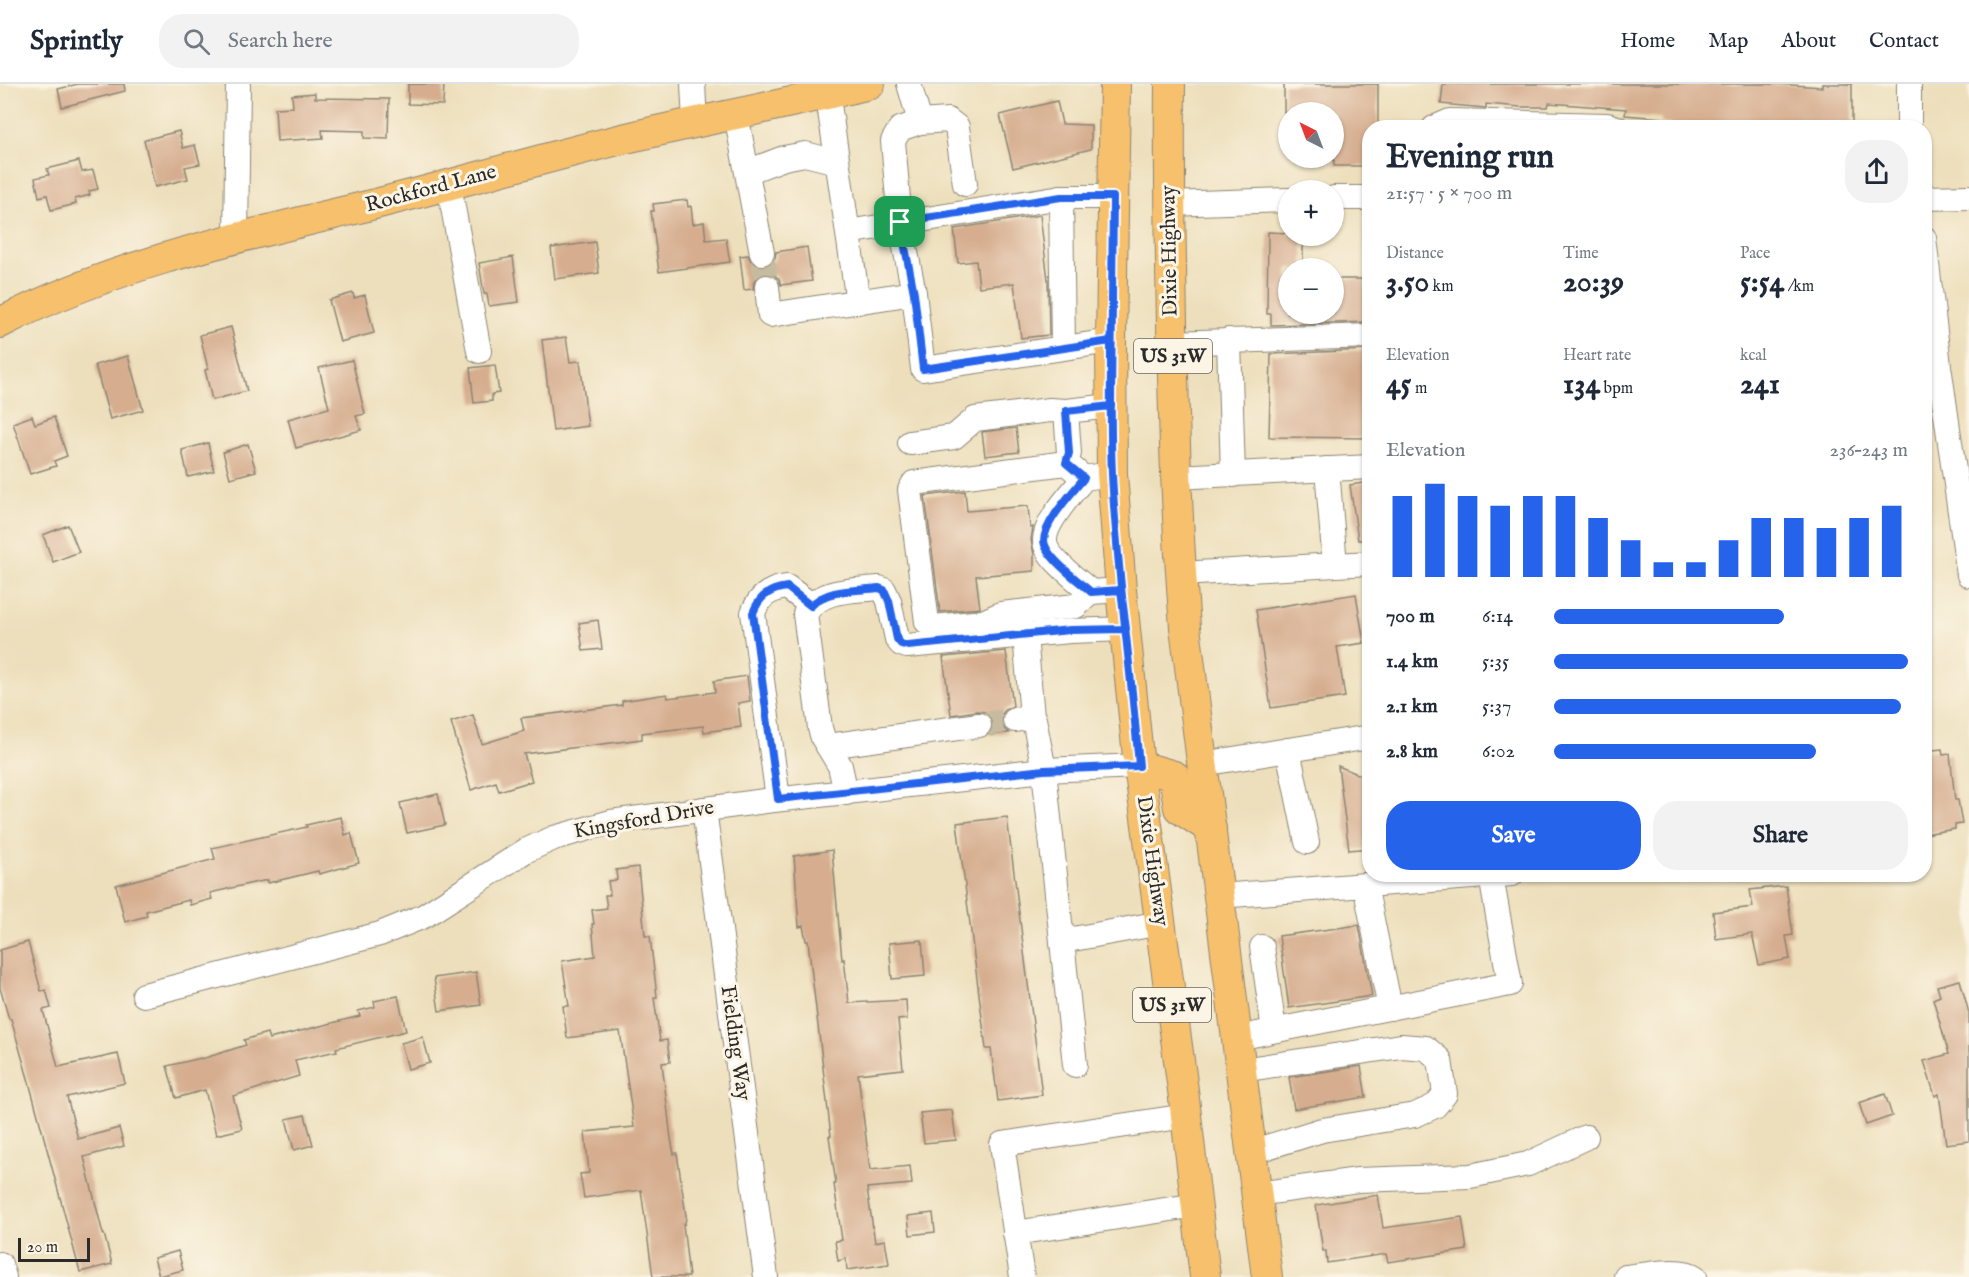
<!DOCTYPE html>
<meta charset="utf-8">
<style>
body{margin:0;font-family:"IM FELL English",serif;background:#f2f2f3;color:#1f2937;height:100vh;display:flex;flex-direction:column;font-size:22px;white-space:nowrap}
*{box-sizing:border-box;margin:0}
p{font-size:20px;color:#747a83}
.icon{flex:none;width:33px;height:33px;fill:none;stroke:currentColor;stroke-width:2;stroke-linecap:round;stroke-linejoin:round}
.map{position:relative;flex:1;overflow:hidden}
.drawer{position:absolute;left:1362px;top:36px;width:570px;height:762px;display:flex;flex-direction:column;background:#fff;border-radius:24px;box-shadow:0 2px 4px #0004}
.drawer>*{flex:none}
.needle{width:39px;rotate:318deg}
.buttons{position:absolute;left:1278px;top:18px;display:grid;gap:12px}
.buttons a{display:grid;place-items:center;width:66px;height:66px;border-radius:50%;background:#fff;box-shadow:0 2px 4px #0004;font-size:30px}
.scale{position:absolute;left:18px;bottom:15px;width:72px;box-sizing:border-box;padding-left:6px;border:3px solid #2b2b2b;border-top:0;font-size:16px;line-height:21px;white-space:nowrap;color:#2b2b2b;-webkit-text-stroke:4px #fcf5e5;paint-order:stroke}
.pin{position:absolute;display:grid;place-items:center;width:51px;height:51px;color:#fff;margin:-26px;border-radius:12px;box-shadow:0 3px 9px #0006}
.round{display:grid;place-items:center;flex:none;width:63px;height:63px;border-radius:24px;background:#f2f2f3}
.summary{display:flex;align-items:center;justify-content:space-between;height:102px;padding:0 24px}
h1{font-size:33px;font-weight:700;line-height:45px}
.metrics{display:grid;grid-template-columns:repeat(3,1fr);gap:9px;height:102px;padding:6px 24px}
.metrics div{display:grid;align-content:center}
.metrics b{font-size:30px;font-weight:700}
.metrics small{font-size:16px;font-weight:400}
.metrics p{font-size:16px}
.chart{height:168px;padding:12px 24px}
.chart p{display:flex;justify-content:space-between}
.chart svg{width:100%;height:108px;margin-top:6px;stroke:#2563eb;stroke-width:6}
.action{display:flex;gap:12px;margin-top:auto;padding:12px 24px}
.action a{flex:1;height:69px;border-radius:24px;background:#2563eb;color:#fff;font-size:24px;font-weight:700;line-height:69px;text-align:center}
.action a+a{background:#f2f2f3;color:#1f2937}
ul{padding:0 24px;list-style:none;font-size:20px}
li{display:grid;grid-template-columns:96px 72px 1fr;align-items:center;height:45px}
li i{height:15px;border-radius:8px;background:#2563eb}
header{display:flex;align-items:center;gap:36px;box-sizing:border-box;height:84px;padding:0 30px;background:#fff;border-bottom:2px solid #e0e1e3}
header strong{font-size:28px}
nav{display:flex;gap:33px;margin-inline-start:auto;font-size:21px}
.search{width:420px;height:54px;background:#f2f2f3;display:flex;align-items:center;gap:15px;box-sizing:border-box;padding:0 21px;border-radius:24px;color:#747a83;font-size:22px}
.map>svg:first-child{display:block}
</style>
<header>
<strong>Sprintly</strong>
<div class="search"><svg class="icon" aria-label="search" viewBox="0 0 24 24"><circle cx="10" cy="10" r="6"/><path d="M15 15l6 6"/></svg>Search here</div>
<nav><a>Home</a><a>Map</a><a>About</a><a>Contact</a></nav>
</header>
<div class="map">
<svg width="1969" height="1193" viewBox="0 0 1969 1193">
<rect width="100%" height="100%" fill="#fcf5e5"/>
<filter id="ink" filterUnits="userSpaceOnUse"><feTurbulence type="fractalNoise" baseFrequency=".0167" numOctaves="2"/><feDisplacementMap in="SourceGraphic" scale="12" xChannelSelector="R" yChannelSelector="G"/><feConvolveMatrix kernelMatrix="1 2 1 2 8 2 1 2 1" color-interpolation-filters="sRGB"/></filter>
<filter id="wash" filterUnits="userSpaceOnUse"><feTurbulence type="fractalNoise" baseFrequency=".008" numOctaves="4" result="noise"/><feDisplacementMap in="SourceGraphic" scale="24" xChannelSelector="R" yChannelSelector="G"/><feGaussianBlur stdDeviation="1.35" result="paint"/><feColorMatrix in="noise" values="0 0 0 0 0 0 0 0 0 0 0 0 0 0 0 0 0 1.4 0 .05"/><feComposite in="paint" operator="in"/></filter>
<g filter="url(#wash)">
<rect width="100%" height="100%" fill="#eddfbc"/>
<g id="blocks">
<g fill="#d6ad8f">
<path d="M78,0H124L125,7L62,23L58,5Z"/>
<path d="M408,0H444L443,21L408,20Z"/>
<path d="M1284,0H1378V44H1370V82H1334V28H1284Z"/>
<path d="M1443,0H1777L1822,3V0H1852V44L1785,40V43L1777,44L1685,42L1661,39V34L1625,31L1626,25L1549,19L1548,23H1521L1486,20V24L1441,20Z"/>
<path d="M315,9V14L389,15L388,55L364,54V47L322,46L323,54L277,57L275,24L293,23L292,11Z"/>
<path d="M1057,17L1062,40L1091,41V65L1013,84L1000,31Z"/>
<path d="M179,47L183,64L195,61L200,80L185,83L188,95L155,103L144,56Z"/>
<path d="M79,77L82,88L93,86L98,105L89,107L90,111L75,115L76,120L51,126L47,111L39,113L35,94L49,91L47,85Z"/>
<path d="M687,116L688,123L691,122L693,140L704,138L706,156L726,154L730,178L659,188L651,127H654L653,120Z"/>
<path d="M1040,131L1048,196L1049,251L1021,254L1014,199L979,203L976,177L958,179L954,145Z"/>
<path d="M1268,148L1288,149V152H1303V184H1288V230H1334V195H1370V238L1271,241V230H1267Z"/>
<path d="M595,158L599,189L555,195L551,164Z"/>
<path d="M807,163L812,197L781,201L779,195L773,190L765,189L759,191L754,197L753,205L744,206L740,172L748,171L752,179L757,182L764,183L772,179L775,174L776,168Z"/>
<path d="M513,173L519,218L489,222L487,210H484L479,179Z"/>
<path d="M353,209L354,214L365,211L374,249L340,258L329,216Z"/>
<path d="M231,243L247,307L212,316L205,286L208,285L200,251Z"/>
<path d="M566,253L570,278L580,277L588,342L553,347L542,256Z"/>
<path d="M1370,266V354L1269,353L1271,270Z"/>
<path d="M128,272L143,326L110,335L95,281Z"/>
<path d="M352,276L365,330L356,332L361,346L296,364L288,335L329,324L319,284Z"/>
<path d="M495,281L499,309L492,310V317L474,319L470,284Z"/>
<path d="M32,332L35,340L54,333L67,372L54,377L56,382L30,390L13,339Z"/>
<path d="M1016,344L1019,368L985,372L982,348Z"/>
<path d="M208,359L214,387L188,393L182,366Z"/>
<path d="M248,360L256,387L230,394L223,368Z"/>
<path d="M1370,398V456H1358L1350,401Z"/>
<path d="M965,407L967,427L1028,422L1030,444L1033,443L1031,456L1034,470V487L976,492L980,524L940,528L925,412Z"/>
<path d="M68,441L79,468L53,478L43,451Z"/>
<path d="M1356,510L1364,559L1337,563L1345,613L1271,624L1256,526Z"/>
<path d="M598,536L602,565L583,567L579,539Z"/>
<path d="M1006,567L1013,622L1005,626L1001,632V638L1004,645L1009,649L989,651L992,646L993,638L991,633L985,628L977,627L951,631L943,573Z"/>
<path d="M747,592L750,617L738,619L741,643L704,648L703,642L642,649V655L524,670L532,697L499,707L496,698L471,706L451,638L473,631L482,660L524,647L521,634L622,621V617L667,610L668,614L715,608L714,597Z"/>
<path d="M1942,665L1943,671L1950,670L1955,716H1958L1962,740L1955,741V745L1924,750V667Z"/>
<path d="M1338,682L1370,695V764L1349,766Z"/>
<path d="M438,710L445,741L407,749L400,719Z"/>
<path d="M341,733L345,751L351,749L359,779L319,790L318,787L268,799V796L253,799L210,809L212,815L190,821L189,816L146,827L147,832L125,838L116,801L215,775L212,764L307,743L306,741Z"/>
<path d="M1007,733L1042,1011L998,1017L991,965H986L957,739Z"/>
<path d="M832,766L842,876L844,875L849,919L906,916L907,935L898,936L903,985L858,990L870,1086L910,1082L912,1100L867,1104L875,1158L885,1156L889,1180L847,1186L846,1175L838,1177L835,1157L842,1156L834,1100H836L829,1052H831L808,857H806L803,842L799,843L794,772Z"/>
<path d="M638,783L645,852H650L657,913L654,914L660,957L667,956L670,978L662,979L671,1055L674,1070L677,1069L686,1132L685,1140H683L689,1193H653L641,1106L584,1114L580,1090L589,1089L585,1048L634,1043L620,947L567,954L563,922H569L562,877L595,872L592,840H594L592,826L607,824L605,811H610L608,797L617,796L616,786Z"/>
<path d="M1786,802L1793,851L1786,852L1790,875L1759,881L1752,850L1716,855L1713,828L1753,823L1750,806Z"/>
<path d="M1359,841L1372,912L1289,924L1279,852Z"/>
<path d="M922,856L925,892L892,895L889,859Z"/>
<path d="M28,858L41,907L46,906L51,924L43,926L58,983L118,970L125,999L67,1013L78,1055L119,1044L124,1062L84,1073L103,1150H104L112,1180L80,1188L29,998L11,935H9L0,904V866Z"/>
<path d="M476,888L481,921L439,927L434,894Z"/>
<path d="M1960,896L1969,929V1057L1946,1060L1939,1010L1935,1012L1924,977L1949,970L1933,915L1940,912L1937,902Z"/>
<path d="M398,912L406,947L336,964L337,967L295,976L299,992L233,1012L242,1045L216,1051L205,1006L176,1014L167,982L201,974L202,975L246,961L244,956L267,949L269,955L360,932L358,927L375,923L374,917Z"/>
<path d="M423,953L430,979L408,985L401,959Z"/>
<path d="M1361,982L1366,1013L1294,1025L1289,993Z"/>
<path d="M1885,1010L1892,1032L1866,1041L1859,1019Z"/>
<path d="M952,1026L956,1056L924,1059L920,1029Z"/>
<path d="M305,1031L313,1061L294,1066L286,1035Z"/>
<path d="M1378,1111L1383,1144L1462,1133L1467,1166L1388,1178L1386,1170L1327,1179L1326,1167H1323L1316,1121Z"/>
<path d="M933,1129L935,1148L910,1151L908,1132Z"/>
<path d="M178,1167L183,1186L159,1192L154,1174Z"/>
</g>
</g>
</g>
<g filter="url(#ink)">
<use href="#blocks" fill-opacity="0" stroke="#8c8574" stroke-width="1.5"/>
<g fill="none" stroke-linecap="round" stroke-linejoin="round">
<g stroke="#c6bb9f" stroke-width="24" stroke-dasharray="24 12" stroke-linecap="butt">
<path d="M762,169L767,203"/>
<path d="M979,641L1015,636"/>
</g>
<defs>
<g id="minor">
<path d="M693,0L695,39"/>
<path d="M826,0L858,218"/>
<path d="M909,0L920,38L900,45L893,57L900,138L914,209"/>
<path d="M1909,0V44"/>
<path d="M736,30L762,169"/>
<path d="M920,38L948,36L957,43L965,100"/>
<path d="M1434,44L1450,37L1607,41L1617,44"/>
<path d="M747,88L784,74L805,70L837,78"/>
<path d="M449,101L479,267"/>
<path d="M1061,113L1063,264"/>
<path d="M1334,114H1370"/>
<path d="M1924,114L1969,113"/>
<path d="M1169,120L1288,116"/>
<path d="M848,148L1061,113H1113"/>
<path d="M1924,154L1939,282L1969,491"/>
<path d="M236,155L238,0"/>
<path d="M767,203L770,231L914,209L923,285L1111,257"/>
<path d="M1229,256L1233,391"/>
<path d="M1172,259L1370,252"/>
<path d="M910,359L954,353L975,335L1050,326L1066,327"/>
<path d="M1066,379L1069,369L1066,327L1111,322"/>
<path d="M1327,385L1335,481"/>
<path d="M1112,390L1084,394L1066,379L914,399L910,406L927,538L934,543L983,538L1001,530L1076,522L1091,508L1121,506"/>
<path d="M1176,393L1370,383"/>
<path d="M1084,394C1073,408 1044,438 1045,457C1045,473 1079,497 1091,508"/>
<path d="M1180,490L1370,479"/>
<path d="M1025,551L1032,633"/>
<path d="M1015,636L1032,633L1034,635L1044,686L1075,981"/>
<path d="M828,662L979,641"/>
<path d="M1288,666L1307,758"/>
<path d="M1202,680L1370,653"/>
<path d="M846,709L840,682L823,654L820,644L805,530C820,504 853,507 879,504L884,506L889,517L897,555L901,560L907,562L1070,547L1126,545"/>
<path d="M778,715L753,529C759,513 769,505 787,503L811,521"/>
<path d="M704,725L766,1193"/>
<path d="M1365,801L1390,924"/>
<path d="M1219,812L1512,790"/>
<path d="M1062,857L1161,839"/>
<path d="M1262,863L1274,946"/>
<path d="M144,911L380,850L424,832L525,767L554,754L611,738L765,717L1044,686L1139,682"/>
<path d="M1237,954L1510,900L1491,792"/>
<path d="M1241,986L1401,962L1426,964L1440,976L1445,1010L1435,1022L1415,1031L1322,1046L1251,1068"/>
<path d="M1256,1110L1358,1096L1470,1092L1528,1080L1586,1053"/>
<path d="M1015,1149L1197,1121"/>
<path d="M0,1180L4,1193"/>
<path d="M1022,1193L1002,1060L1186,1032"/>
<path d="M1626,1193C1643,1191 1681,1183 1695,1193"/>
</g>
<g id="major">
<path d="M1115,0L1111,257L1112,390L1121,506L1139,682L1183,1006L1205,1193"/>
<path d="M1170,0C1169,98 1171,195 1173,292C1175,376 1178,459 1185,543L1267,1193"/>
<path d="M0,239C114,180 243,152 367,122C457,100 545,73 635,52C713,34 792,19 870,0"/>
<path d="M1139,682L1174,692L1179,724L1211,745"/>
</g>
</defs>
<use href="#minor" stroke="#8c8574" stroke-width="26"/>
<use href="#major" stroke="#8c8574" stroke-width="32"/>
<use href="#minor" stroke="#fff" stroke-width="24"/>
<use href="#major" stroke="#f7c06c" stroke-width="30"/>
</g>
</g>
<g fill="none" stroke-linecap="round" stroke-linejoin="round" filter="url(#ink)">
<defs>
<path id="route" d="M900,138L914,209L923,285L1111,257C1111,301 1110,345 1112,390C1117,488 1131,585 1139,682L1044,686L778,715L753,529C759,513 769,505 787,503L811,522C827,504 857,507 879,504L884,506L889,517L897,555L901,560L908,562L1070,546L1126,545L1121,506L1091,508C1079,497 1045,473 1044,457C1044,438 1073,408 1084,394L1066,379L1069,369L1066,327L1111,322L1113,113H1061L900,138"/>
</defs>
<use href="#route" stroke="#fff" stroke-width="12"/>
<use href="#route" stroke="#2563eb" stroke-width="8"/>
</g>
<g text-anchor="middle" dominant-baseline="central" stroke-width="6" stroke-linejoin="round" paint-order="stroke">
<g fill="#fcf5e5" stroke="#6a6863" stroke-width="1.5">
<rect x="1134" y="255" width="78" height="34" rx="4.5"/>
<rect x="1133" y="904" width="78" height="34" rx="4.5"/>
</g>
<g font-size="20" font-weight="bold" fill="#2b2b2b">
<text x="1173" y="272">US 31W</text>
<text x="1172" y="921">US 31W</text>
</g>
<g font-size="21" fill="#2b2b2b" stroke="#fcf5e5">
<text transform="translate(431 105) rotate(-15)">Rockford Lane</text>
<text transform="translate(1170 167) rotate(-91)">Dixie Highway</text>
<text transform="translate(644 736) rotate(-10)">Kingsford Drive</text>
<text transform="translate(1152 777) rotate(82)">Dixie Highway</text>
<text transform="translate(735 959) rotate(82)">Fielding Way</text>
</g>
</g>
</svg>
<div class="buttons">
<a><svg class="needle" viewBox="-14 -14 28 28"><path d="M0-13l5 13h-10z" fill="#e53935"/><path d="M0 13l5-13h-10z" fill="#747a83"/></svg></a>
<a>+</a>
<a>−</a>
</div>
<div class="scale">20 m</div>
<div class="pin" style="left:900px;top:138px;background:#1e9e55"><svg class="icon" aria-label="arrive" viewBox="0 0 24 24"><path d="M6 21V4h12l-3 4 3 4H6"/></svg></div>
<section class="drawer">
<div class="summary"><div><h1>Evening run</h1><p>21:57 · 5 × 700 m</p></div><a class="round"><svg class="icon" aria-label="share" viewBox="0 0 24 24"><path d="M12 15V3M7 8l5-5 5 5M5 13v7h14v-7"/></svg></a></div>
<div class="metrics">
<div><p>Distance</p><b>3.50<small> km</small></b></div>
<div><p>Time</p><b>20:39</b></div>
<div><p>Pace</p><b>5:54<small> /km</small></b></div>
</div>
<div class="metrics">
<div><p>Elevation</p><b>45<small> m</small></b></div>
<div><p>Heart rate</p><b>134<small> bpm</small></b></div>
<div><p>kcal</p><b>241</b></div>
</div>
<div class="chart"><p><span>Elevation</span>236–243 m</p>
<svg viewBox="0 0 160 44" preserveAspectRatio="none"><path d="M5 44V11M15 44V6M25 44V11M35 44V15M45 44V11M55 44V11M65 44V20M75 44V29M85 44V38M95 44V38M105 44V29M115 44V20M125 44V20M135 44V24M145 44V20M155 44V15"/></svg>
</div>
<ul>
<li><b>700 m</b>6:14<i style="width:65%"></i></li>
<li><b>1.4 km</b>5:35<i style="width:100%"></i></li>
<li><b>2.1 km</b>5:37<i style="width:98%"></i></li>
<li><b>2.8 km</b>6:02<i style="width:74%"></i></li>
</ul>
<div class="action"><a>Save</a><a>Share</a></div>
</section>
</div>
